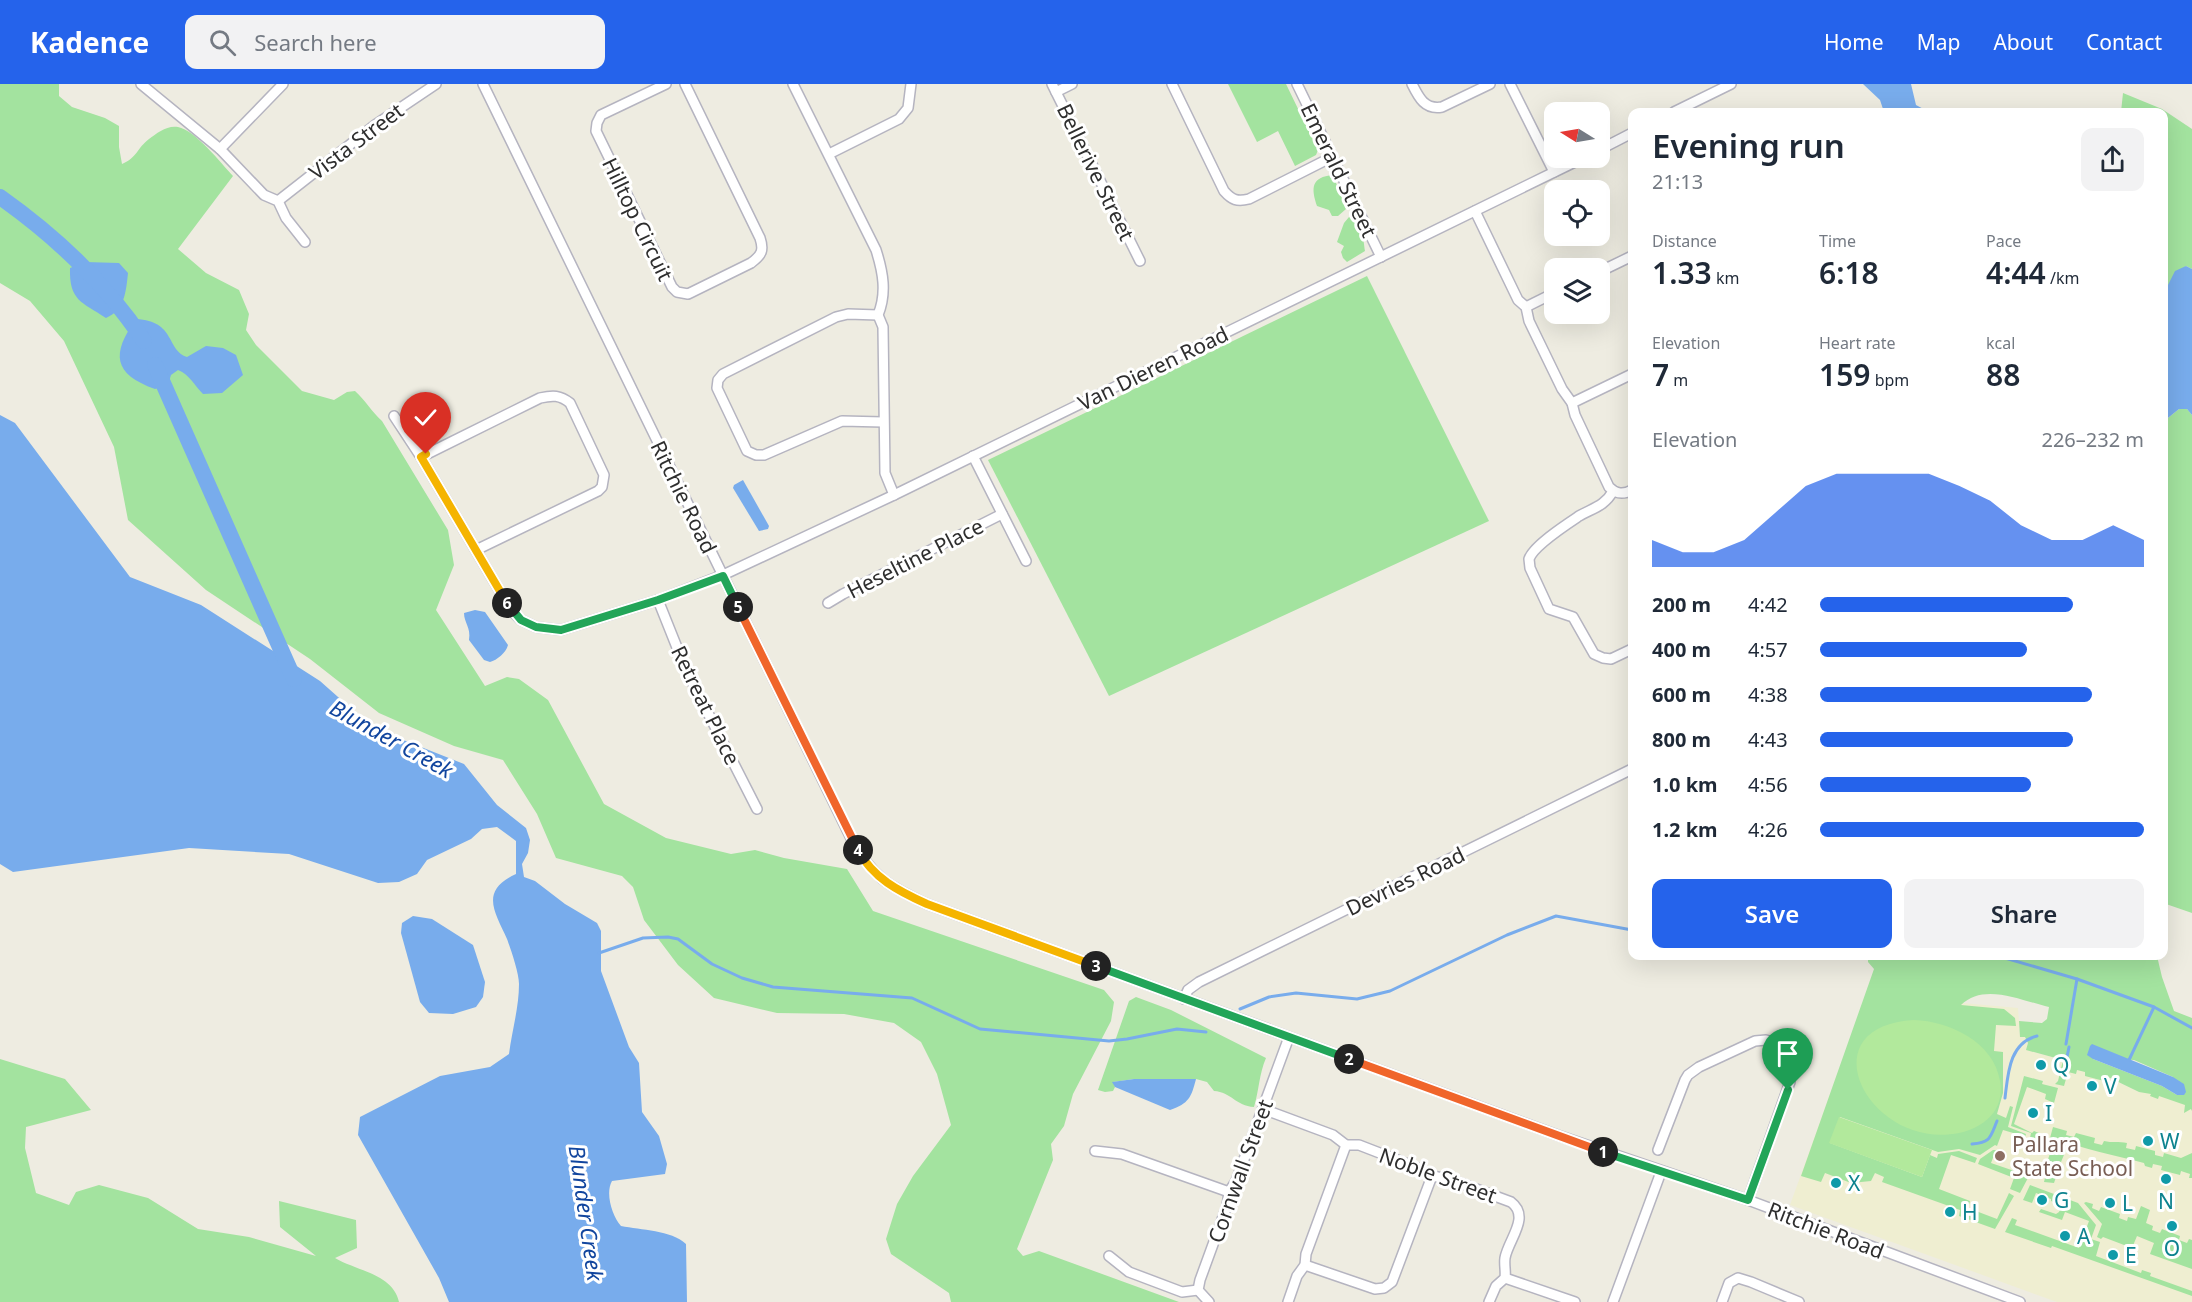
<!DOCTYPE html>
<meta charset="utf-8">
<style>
body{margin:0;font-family:"Noto Sans",sans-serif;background:#f2f2f3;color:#1f2937;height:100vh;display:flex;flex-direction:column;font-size:22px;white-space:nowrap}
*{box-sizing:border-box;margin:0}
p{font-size:20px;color:#747a83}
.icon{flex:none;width:33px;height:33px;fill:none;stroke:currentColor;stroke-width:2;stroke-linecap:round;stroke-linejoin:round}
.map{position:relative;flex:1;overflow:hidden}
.panel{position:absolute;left:1628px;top:24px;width:540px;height:852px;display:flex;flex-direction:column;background:#fff;border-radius:12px;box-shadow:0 6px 24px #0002}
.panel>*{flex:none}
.needle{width:39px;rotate:281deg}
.buttons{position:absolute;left:1544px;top:18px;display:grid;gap:12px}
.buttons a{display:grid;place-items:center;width:66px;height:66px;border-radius:12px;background:#fff;box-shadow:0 6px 24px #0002;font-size:30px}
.pin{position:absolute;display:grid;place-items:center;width:51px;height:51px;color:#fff;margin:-62px -26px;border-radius:50% 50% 50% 0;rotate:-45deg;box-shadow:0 0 6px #0007}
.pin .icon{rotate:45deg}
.km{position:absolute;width:30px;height:30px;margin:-15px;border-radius:50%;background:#222;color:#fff;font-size:16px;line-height:30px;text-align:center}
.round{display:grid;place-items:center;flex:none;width:63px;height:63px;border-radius:12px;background:#f2f2f3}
.summary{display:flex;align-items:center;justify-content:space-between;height:102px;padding:0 24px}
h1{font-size:33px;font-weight:600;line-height:45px}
.figures{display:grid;grid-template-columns:repeat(3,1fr);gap:9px;height:102px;padding:6px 24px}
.figures div{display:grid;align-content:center}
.figures b{font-size:30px;font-weight:600}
.figures small{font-size:16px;font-weight:400}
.figures p{font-size:16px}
.chart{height:168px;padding:12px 24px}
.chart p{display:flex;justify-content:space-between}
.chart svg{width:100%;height:108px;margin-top:6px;fill:#2563eb;opacity:.7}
.primary-button{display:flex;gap:12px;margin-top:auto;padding:12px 24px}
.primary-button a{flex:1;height:69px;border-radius:12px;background:#2563eb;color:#fff;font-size:24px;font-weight:600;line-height:69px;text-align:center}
.primary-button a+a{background:#f2f2f3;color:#1f2937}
ul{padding:0 24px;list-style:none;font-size:20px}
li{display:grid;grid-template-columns:96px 72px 1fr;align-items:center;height:45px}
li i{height:15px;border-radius:8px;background:#2563eb}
header{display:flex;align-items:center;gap:36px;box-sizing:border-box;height:84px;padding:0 30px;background:#2563eb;color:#fff}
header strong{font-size:28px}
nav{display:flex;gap:33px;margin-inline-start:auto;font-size:21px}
.search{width:420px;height:54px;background:#f2f2f3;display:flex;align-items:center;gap:15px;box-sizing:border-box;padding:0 21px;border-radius:12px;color:#747a83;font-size:22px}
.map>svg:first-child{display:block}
</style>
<header>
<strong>Kadence</strong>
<div class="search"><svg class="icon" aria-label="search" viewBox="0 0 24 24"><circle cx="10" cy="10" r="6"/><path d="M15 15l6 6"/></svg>Search here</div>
<nav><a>Home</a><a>Map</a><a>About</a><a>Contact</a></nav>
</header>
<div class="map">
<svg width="2192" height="1218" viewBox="0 0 2192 1218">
<rect width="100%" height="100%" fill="#eeece1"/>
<path fill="#efeed1" d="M1872,894L1962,919L2018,924L2020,952L2025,953L2028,959L2027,966L2081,981L2139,1008L2142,1003L2192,1023V1218H2057L1790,1121Z"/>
<g fill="#a3e39f" fill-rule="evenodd">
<path d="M0,0H59V12L72,23L105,34L119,42V63L122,80C137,74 137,64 149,55C157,49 167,41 178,43C195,46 221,79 233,92L178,165L206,189L239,206L249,230L246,246L256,261L302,307L334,316L347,308L355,307C365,316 372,328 382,337L448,446L454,481L436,526L485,602L507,593L519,595L548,616L604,720L666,754L731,770L755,766L784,774L847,785L873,827L1104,906L1114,918L1111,937L1073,1010L1064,1042L1051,1060L1053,1076L1017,1165L1023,1172L1039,1167L1179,1218H951L949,1209L891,1170L886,1155L897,1120L913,1092L951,1041L937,990L921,958L894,939L844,930L777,929L714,914L678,881L644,836L633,803L622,792L556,774L537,730L503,676L454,662L379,629L310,575L206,506L128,436L114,363L64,257L30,217L0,199Z"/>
<path d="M1228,0H1286L1318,66L1316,71L1295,82L1278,47L1257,58Z"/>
<path d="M2123,9L2162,25L2192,45V185L2186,182L2165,205L2163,211V28H2121Z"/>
<path d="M1333,91L1346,125L1338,132H1332L1329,126L1317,122C1311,104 1311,93 1333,91Z"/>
<path d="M1349,133C1363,141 1363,153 1365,167L1347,178L1343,174L1341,168L1344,162L1337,158L1344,139Z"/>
<path d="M1367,192L1489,437L1109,612L988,376Z"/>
<path d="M2179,325H2187L2192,331V829L2166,820L2163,821V338Z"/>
<path d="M1868,872H2157L2162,893L2174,927L2192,934V1027L2191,1025L2184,1029L2185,1021L2159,1012L2158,1015L2150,1012L2151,1010L2139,1008L2106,992L2104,997L2085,992V988L2077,986L2076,990L2068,988L2064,1002L2055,1000L2058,997L2063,976L2026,966L2028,959L2025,953H2020L2019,937L2042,939L2047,935L2049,923C2022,917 1984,898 1961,921L2004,925L2015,934L2016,942L1996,941L1994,967L2003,968V1009L1997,1030L2006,1034L2010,1022L2013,1023L2008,1043L2026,1050L2024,1056L2019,1054L2020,1051L2003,1046L1997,1062L1995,1061L1980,1071L1959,1065L1938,1068L1840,1033L1830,1059L1922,1093L1930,1071L1937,1074L1938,1070L1959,1067L1977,1074L1975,1079L1951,1071L1939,1105L1970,1117L1968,1124L1997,1135L2009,1109L2014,1112L1995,1145L1959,1132L1960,1126L1882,1098L1884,1093L1875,1089L1871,1097L1851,1099L1825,1089L1821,1098L1801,1092L1874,885L1868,878ZM2093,975L2134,976L2173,993L2177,1011L2162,1002Z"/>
<path d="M1136,913L1171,926L1266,974C1259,990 1259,1007 1254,1023C1236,1022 1231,1008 1214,1007L1207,998L1196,995H1134L1113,998L1115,1003L1113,1007L1105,1008L1098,1006L1129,917Z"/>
<path d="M0,975L65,995L91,1026L26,1043L25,1064L36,1109L69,1121L76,1108L99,1101L148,1114L198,1145L249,1153L316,1172L280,1143L279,1117L356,1136L357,1164L335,1174C357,1187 393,1190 399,1218H0Z"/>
<path d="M2024,992L2043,997L2042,1000L2058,1004L2054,1019L2045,1015L2046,1010L2027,1003L2014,1040L2032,1049L2034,1047L2046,1052L2042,1063L2039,1062L2041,1055L2030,1054L2031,1049L2011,1042Z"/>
<path d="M2053,1043L2067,1047L2066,1051L2074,1053L2076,1049L2095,1054L2094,1059L2102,1061L2104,1057C2112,1059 2119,1057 2127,1059L2126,1064L2135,1066L2136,1062L2155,1067V1071L2163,1073L2164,1069L2181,1074L2192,1069V1094H2189L2190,1090L2181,1087L2180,1091L2161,1086L2162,1082L2153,1080L2152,1084L2145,1082L2144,1079C2113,1071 2084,1065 2054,1054H2050Z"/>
<path d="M2055,1062H2061L2066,1066L2061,1078L2058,1077L2054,1085L2058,1087L2054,1099L2044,1098C2048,1085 2045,1073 2055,1062Z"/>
<path d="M1993,1066H1996L1991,1079L2029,1092L2020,1109L2010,1105L2014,1094L1978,1080L1980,1075Z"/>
<path d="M2030,1101L2078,1119L2096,1141L2091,1155L2100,1158L2096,1172L2141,1189L2142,1186L2151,1189L2150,1192L2192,1207V1212L2052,1162L2051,1164L2005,1148L2012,1134L2017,1136L2015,1141L2079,1164L2089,1137L2065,1128L2062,1136L2039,1128L2041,1125L2056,1130L2059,1128L2061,1123L2059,1120L2051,1117V1115L2036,1109L2032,1119L2023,1116Z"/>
<path d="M2086,1118L2093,1120L2092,1124L2099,1127L2101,1123L2120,1130L2119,1134L2127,1137L2128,1133L2136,1135L2141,1122L2150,1126L2146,1139L2153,1142L2152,1146L2160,1149L2162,1145L2180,1152L2179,1156L2187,1159L2189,1155L2192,1156V1185L2150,1170L2154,1159L2137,1152L2132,1164L2103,1153L2101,1155L2097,1153L2102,1140L2084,1119Z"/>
</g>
<g fill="#b2e99c">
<path d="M1914,936C1949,937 1994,958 2000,997C2002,1008 2000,1019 1994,1028C1986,1039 1973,1046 1959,1049C1869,1067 1805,942 1914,936Z"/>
<path d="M1839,1033L1932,1066L1922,1093L1829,1059Z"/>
</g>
<g fill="#78acec">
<path d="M1863,0H1911L1916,21L1929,28H1884L1880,16Z"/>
<path d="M85,178L119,179L128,189C126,207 125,226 106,234C82,218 69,217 70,184Z"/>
<path d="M2186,182L2192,185V331L2187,325H2179L2163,338V211L2175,187Z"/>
<path d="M136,235C176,237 166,266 187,273L206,262L223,264L236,271L243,291L222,309L203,310C194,301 190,291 178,286L171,291L168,301L155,305C113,290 111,270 136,235Z"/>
<path d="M0,331L15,339L130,493L201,521L320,597L373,644L464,680L497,721L526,744L530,756L528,769L522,780L524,793L535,797L565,820L597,839L601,847V887L629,963L639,979L642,1028L659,1052L667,1080L665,1090L612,1097C605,1109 612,1132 621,1142C641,1146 671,1146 686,1160L687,1218H449L439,1194L358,1051L360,1033L440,992L490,983L509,970C512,947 519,923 519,900C519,889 511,866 507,855C495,828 479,807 516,790V757L497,743L482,745L471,755L427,776L417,790L399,798L378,799L289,770L189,764L13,788L0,780Z"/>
<path d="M743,396L769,442L768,445L759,447L733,404L734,401Z"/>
<path d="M475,526L485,528L508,561C506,569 497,576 490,578L484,576L469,556C471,543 464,539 464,529Z"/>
<path d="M413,832L432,835L473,861L485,898L483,913L476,923L453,930L429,929L420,918L401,849L402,839Z"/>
<path d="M2092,960L2173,993L2184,1000L2186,1008L2184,1011H2177L2162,1002L2093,975L2087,971L2090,962Z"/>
<path d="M1134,995H1196C1191,1014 1189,1019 1170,1026L1115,1003L1112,998Z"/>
</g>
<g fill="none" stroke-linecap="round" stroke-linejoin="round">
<g stroke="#78acec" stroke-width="3">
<path d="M599,869L643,854L668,853L678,855L712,880L742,894L773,903L912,914L980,945L1109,957L1127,955L1177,945L1206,948"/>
<path d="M1998,872L2077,895L2154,923L2192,944"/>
<path d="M1240,925L1269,913L1296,909L1357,915L1390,907L1507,851L1556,832L1632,846"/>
<path d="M2066,960L2077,895"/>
<path d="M2067,973L2069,963"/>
<path d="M2129,976L2154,923"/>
<path d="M2005,1014C2008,990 2009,959 2037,952"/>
<path d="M1972,1060C1991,1058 1990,1054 1997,1037"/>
</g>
<g stroke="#78acec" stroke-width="16">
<path d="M0,113C55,152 107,201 144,257"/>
<path d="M155,281L294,595"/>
</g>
<defs>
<g id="minor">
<path d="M141,0L220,65L264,111L278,117L286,134L305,158"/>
<path d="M483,0L851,754C872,793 888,802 927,820L1557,1051L1748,1116L2020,1218"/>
<path d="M666,0L601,31L597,39L596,47L672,203L677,208L688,210L751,179C762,171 764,166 760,154L685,0"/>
<path d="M793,0L876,166C883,188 887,209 878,231L883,243L885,389L894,411"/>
<path d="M1052,0L1140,177"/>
<path d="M1172,0L1224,107C1232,116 1237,118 1249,115L1332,73"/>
<path d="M1297,0L1381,173"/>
<path d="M1412,0C1419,14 1425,26 1442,23L1490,0"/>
<path d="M1510,0L1554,88"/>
<path d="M1056,8L1072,0"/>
<path d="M1674,28L1731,0"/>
<path d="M220,65L283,0"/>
<path d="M1599,66L1632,49"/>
<path d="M829,70L899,35L908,24L911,0"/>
<path d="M278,117L375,41L436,0"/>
<path d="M1475,127L1518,216L1526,223L1529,237L1562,305L1572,319L1575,331L1609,403C1616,410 1623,411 1632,406"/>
<path d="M1599,188L1632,172"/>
<path d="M1526,223L1554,209"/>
<path d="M878,231L848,230L836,233L723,290L718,296L717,304L747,367L756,371H764L842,337L883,338"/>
<path d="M1572,319L1632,290"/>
<path d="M394,332L421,373L511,526L521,536L536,543L561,546L658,516L723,491L894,411L1583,74"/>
<path d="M973,372L1026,477"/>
<path d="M421,373L540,314C553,311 560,311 570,319L604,391L602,403L598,407L476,466"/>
<path d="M1613,407C1605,422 1593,424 1579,432C1567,440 1533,462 1529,475L1530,484L1549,525L1573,533L1594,570L1603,574L1611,575L1632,565"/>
<path d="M658,516L686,586L757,725"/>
<path d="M828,519L843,510L1002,430"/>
<path d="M1184,915L1188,906L1199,898L1632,685"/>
<path d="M1263,1025L1333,1051L1346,1061H1359L1421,1085L1432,1092L1449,1095L1511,1118C1531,1133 1508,1156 1505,1174C1504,1181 1506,1187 1505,1194L1496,1202L1489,1218"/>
<path d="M1658,1066L1685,996L1688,991L1699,983L1755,957L1766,956L1774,959L1779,965L1789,985L1790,998L1748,1116"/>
<path d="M1095,1067L1122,1070L1229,1108"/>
<path d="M1109,1172L1129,1188L1182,1208L1198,1206"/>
<path d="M1305,1181L1375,1205L1384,1204L1392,1198L1432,1092"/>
<path d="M1505,1194L1575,1218"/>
<path d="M1209,1218L1198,1206L1200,1196L1227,1122L1229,1108L1236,1097L1289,953"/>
<path d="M1288,1218L1297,1192L1305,1181L1306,1170L1346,1061"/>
<path d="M1613,1218L1661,1088"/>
<path d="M1722,1218L1729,1199L1738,1194L1751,1198L1799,1218"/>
</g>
</defs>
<use href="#minor" stroke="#b5b4c0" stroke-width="12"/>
<use href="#minor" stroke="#fff" stroke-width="9"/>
</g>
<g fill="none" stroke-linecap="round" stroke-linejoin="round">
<defs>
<path id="split-1" d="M1603,1068L1748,1116L1788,1006"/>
<path id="split-2" d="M1349,975L1603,1068"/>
<path id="split-3" d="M1096,882L1349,975"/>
<path id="split-4" d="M858,766C873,794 898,807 927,820L1096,882"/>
<path id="split-5" d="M738,523L858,766"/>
<path id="split-6" d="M507,519L521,536L536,543L561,546L658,516L723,492L738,523"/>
<path id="split-7" d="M426,370L421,373L507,519"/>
</defs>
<use href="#split-1" stroke="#fff" stroke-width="12"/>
<use href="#split-2" stroke="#fff" stroke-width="12"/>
<use href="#split-3" stroke="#fff" stroke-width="12"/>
<use href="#split-4" stroke="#fff" stroke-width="12"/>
<use href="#split-5" stroke="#fff" stroke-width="12"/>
<use href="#split-6" stroke="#fff" stroke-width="12"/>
<use href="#split-7" stroke="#fff" stroke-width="12"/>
<use href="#split-1" stroke="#22a559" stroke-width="8"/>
<use href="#split-2" stroke="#f0652b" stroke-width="8"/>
<use href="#split-3" stroke="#22a559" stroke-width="8"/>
<use href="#split-4" stroke="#f5b400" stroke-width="8"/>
<use href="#split-5" stroke="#f0652b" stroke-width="8"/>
<use href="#split-6" stroke="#22a559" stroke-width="8"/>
<use href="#split-7" stroke="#f5b400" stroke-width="8"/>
</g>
<g fill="#0f9aa8" stroke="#fff" stroke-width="2">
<circle cx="2041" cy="981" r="6"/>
<circle cx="2092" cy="1002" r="6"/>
<circle cx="2033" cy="1029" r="6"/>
<circle cx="2148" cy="1057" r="6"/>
<circle cx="2166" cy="1095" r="6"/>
<circle cx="1836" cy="1099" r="6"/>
<circle cx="2042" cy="1116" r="6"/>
<circle cx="2110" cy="1119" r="6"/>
<circle cx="1950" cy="1128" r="6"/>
<circle cx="2172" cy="1142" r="6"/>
<circle cx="2065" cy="1152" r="6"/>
<circle cx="2113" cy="1171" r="6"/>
</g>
<circle fill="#8d6e63" stroke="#fff" stroke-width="2" cx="2000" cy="1072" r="6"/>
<g text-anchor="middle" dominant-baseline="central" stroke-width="6" stroke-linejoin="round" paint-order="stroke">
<g font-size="21" fill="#2e2e2e" stroke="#fff">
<text transform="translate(356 57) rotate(-37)">Vista Street</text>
<text transform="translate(1339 86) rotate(64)">Emerald Street</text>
<text transform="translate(1096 88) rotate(64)">Bellerive Street</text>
<text transform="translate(638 135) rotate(64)">Hilltop Circuit</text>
<text transform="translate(1153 284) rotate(-26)">Van Dieren Road</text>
<text transform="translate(684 413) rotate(64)">Ritchie Road</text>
<text transform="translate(915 474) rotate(-27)">Heseltine Place</text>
<text transform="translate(706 621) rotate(64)">Retreat Place</text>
<text transform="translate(1405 797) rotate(-26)">Devries Road</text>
<text transform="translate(1240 1087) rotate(-70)">Cornwall Street</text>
<text transform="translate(1438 1091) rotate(20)">Noble Street</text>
<text transform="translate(1826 1146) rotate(21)">Ritchie Road</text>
</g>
<g font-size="21" fill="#0d838f" stroke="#fff" text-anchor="start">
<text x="2053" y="981">Q</text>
<text x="2104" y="1002">V</text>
<text x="2045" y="1029">I</text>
<text x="2160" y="1057">W</text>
<text x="1848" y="1099">X</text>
<text x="2054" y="1116">G</text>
<text x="2166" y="1117" text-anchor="middle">N</text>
<text x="2122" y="1119">L</text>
<text x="1962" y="1128">H</text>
<text x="2077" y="1152">A</text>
<text x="2172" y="1164" text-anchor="middle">O</text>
<text x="2125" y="1171">E</text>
</g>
<g font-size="21" fill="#785e54" stroke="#fff" text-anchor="start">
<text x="2012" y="1060">Pallara<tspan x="2012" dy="24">State School</tspan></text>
</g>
<g font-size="22" font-style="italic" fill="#11459e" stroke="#fff">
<text transform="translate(392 654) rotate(29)">Blunder Creek</text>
<text transform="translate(587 1129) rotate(82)">Blunder Creek</text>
</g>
</g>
</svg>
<div class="buttons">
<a><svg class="needle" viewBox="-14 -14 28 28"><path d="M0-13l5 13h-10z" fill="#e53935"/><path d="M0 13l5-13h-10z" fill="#747a83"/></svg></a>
<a><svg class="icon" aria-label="locate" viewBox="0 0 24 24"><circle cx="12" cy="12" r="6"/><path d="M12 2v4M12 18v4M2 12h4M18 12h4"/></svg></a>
<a><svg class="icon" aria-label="layers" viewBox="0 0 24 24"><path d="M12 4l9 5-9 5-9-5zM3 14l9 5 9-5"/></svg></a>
</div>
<div class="pin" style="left:1788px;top:1006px;background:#1e9e55"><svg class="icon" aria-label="arrive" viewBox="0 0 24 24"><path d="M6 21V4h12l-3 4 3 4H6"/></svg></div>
<div class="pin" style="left:426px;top:370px;background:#d93025"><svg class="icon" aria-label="check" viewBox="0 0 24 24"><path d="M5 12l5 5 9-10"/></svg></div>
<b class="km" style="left:1603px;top:1068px">1</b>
<b class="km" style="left:1349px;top:975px">2</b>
<b class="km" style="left:1096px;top:882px">3</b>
<b class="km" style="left:858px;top:766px">4</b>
<b class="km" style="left:738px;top:523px">5</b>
<b class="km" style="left:507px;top:519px">6</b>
<section class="panel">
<div class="summary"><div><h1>Evening run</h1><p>21:13</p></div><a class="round"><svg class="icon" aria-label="share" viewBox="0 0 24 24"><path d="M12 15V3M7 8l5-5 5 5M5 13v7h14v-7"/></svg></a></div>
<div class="figures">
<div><p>Distance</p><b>1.33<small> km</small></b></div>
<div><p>Time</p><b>6:18</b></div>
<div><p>Pace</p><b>4:44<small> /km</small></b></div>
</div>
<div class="figures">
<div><p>Elevation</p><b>7<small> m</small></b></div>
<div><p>Heart rate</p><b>159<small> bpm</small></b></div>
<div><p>kcal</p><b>88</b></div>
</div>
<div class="chart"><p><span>Elevation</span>226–232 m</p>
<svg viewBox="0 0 160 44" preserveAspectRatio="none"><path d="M0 44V33L10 38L20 38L30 33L40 22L50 11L60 6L70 6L80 6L90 6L100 11L110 17L120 27L130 33L140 33L150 27L160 33V44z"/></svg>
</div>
<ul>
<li><b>200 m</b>4:42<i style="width:78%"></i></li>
<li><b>400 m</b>4:57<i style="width:64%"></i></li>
<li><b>600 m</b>4:38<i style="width:84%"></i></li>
<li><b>800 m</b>4:43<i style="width:78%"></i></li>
<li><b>1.0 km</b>4:56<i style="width:65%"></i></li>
<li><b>1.2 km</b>4:26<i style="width:100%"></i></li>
</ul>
<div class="primary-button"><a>Save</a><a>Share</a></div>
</section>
</div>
